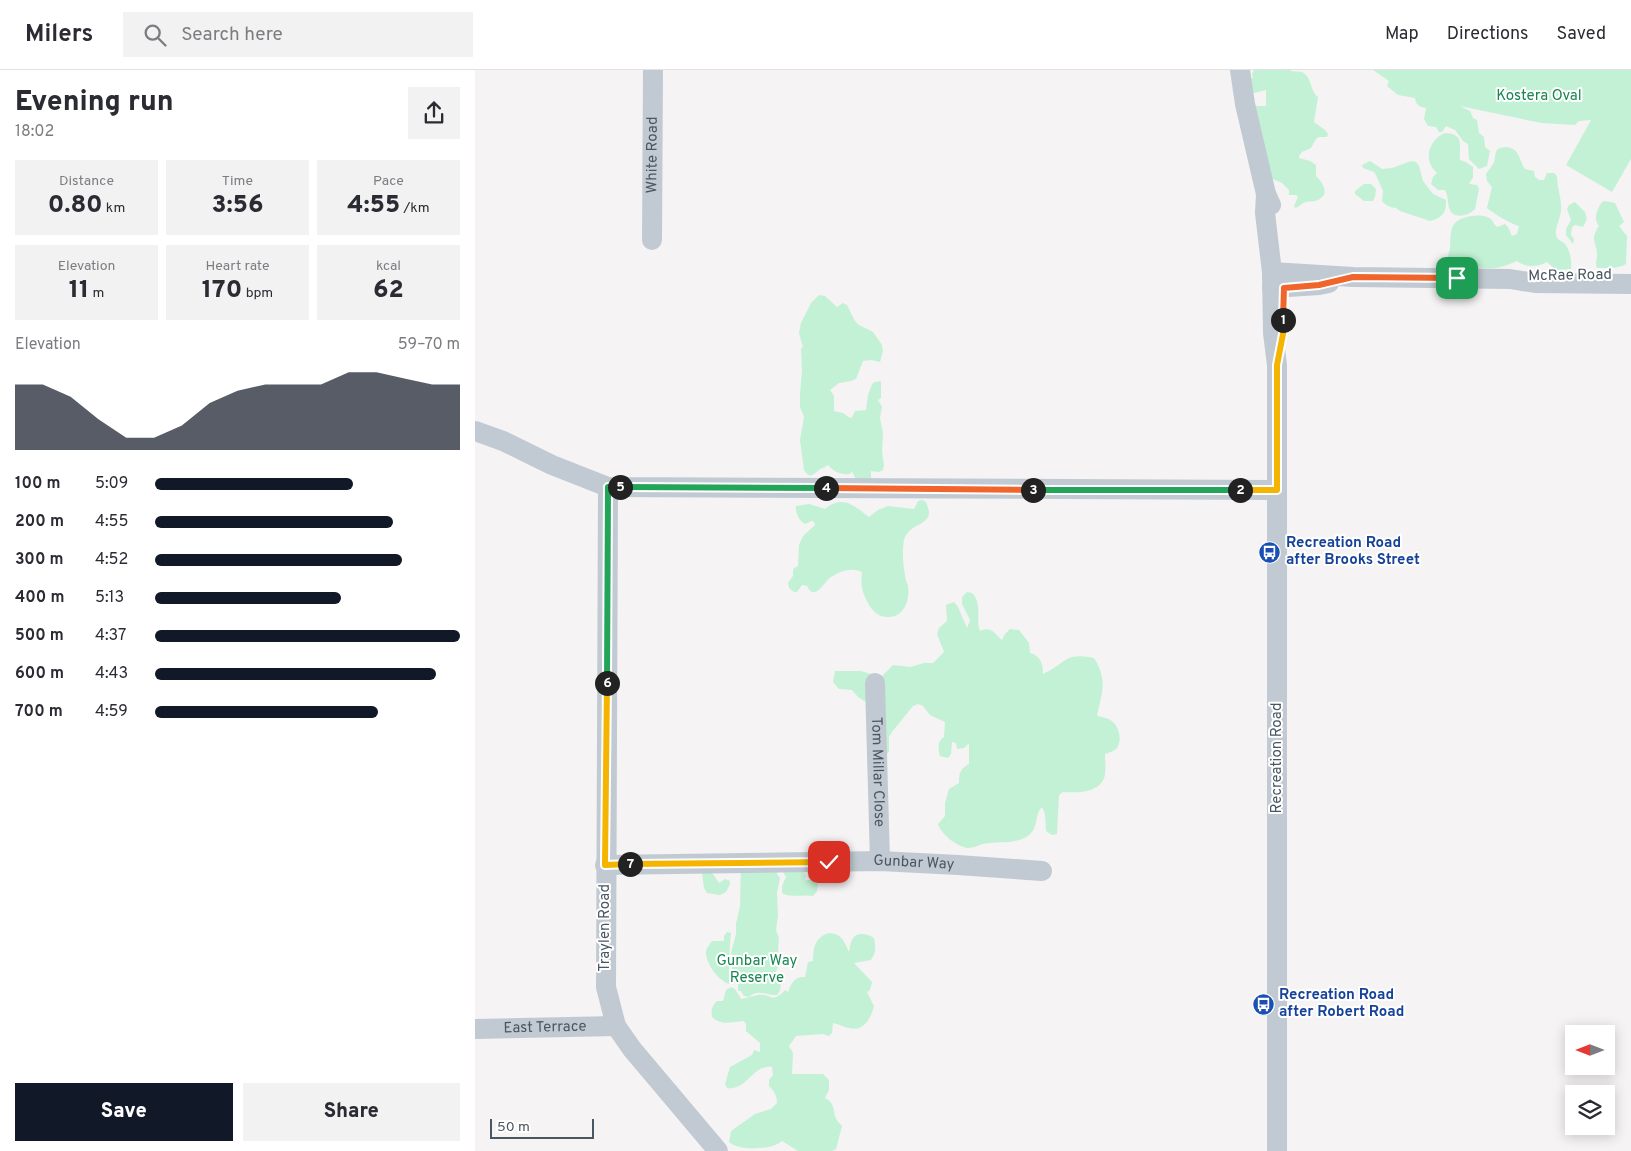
<!DOCTYPE html>
<meta charset="utf-8">
<style>
body{margin:0;font-family:Overpass,sans-serif;background:#f2f2f3;color:#2b2b33;height:100vh;display:flex;flex-direction:column;font-size:19px;white-space:nowrap}
*{box-sizing:border-box;margin:0}
p{font-size:16px;color:#7c7c81}
.icon{flex:none;width:28px;height:28px;fill:none;stroke:currentColor;stroke-width:2;stroke-linecap:round;stroke-linejoin:round}
.map{position:relative;flex:1;overflow:hidden}
.details{display:flex;flex-direction:column;background:#fff;width:475px}
.details>*{flex:none}
.needle{width:32px;rotate:270deg}
.tools{position:absolute;left:1090px;top:955px;display:grid;gap:10px}
.tools a{display:grid;place-items:center;width:50px;height:50px;border-radius:0px;background:#fff;box-shadow:0 2px 12px #0003;font-size:25px}
.scale{position:absolute;left:15px;bottom:12px;width:104px;box-sizing:border-box;padding-left:5px;border:2px solid #4a5661;border-top:0;font-size:14px;line-height:18px;white-space:nowrap;color:#4a5661;-webkit-text-stroke:4px #fff;paint-order:stroke}
.pin{position:absolute;display:grid;place-items:center;width:42px;height:42px;color:#fff;margin:-21px;border-radius:10px;box-shadow:0 2px 8px #0006}
.km{position:absolute;width:25px;height:25px;margin:-12px;border-radius:50%;background:#222;color:#fff;font-size:14px;line-height:25px;text-align:center}
.round{display:grid;place-items:center;flex:none;width:52px;height:52px;border-radius:0px;background:#f2f2f3}
.overview{display:flex;align-items:center;justify-content:space-between;height:85px;padding:0 15px}
h1{font-size:28px;font-weight:800;line-height:38px}
.metrics{display:grid;grid-template-columns:repeat(3,1fr);gap:8px;height:85px;padding:5px 15px}
.metrics div{display:grid;align-content:center;border-radius:0px;background:#f2f2f3;text-align:center}
.metrics b{font-size:25px;font-weight:800}
.metrics small{font-size:14px;font-weight:400}
.metrics p{font-size:14px}
.chart{height:140px;padding:10px 15px}
.chart p{display:flex;justify-content:space-between}
.chart svg{width:100%;height:90px;margin-top:5px;fill:#111827;opacity:.7}
.cta{display:flex;gap:10px;margin-top:auto;padding:10px 15px}
.cta a{flex:1;height:58px;border-radius:0px;background:#111827;color:#fff;font-size:20px;font-weight:800;line-height:58px;text-align:center}
.cta a+a{background:#f2f2f3;color:#2b2b33}
ul{padding:0 15px;list-style:none;font-size:16px}
li{display:grid;grid-template-columns:80px 60px 1fr;align-items:center;height:38px}
li i{height:12px;border-radius:6px;background:#111827}
header{display:flex;align-items:center;gap:30px;box-sizing:border-box;height:70px;padding:0 25px;background:#fff;border-bottom:1px solid #e1e1e2}
header strong{font-size:24px}
nav{display:flex;gap:28px;margin-inline-start:auto;font-size:18px}
.search{width:350px;height:45px;background:#f2f2f3;display:flex;align-items:center;gap:12px;box-sizing:border-box;padding:0 18px;border-radius:0px;color:#7c7c81;font-size:19px}
main{display:flex;flex:1;min-height:0}
.map>svg:first-child{display:block}
</style>
<header>
<strong>Milers</strong>
<div class="search"><svg class="icon" aria-label="search" viewBox="0 0 24 24"><circle cx="10" cy="10" r="6"/><path d="M15 15l6 6"/></svg>Search here</div>
<nav><a>Map</a><a>Directions</a><a>Saved</a></nav>
</header>
<main>
<section class="details">
<div class="overview"><div><h1>Evening run</h1><p>18:02</p></div><a class="round"><svg class="icon" aria-label="share" viewBox="0 0 24 24"><path d="M12 15V3M7 8l5-5 5 5M5 13v7h14v-7"/></svg></a></div>
<div class="metrics">
<div><p>Distance</p><b>0.80<small> km</small></b></div>
<div><p>Time</p><b>3:56</b></div>
<div><p>Pace</p><b>4:55<small> /km</small></b></div>
</div>
<div class="metrics">
<div><p>Elevation</p><b>11<small> m</small></b></div>
<div><p>Heart rate</p><b>170<small> bpm</small></b></div>
<div><p>kcal</p><b>62</b></div>
</div>
<div class="chart"><p><span>Elevation</span>59–70 m</p>
<svg viewBox="0 0 160 44" preserveAspectRatio="none"><path d="M0 44V12L10 12L20 18L30 29L40 38L50 38L60 32L70 21L80 15L90 12L100 12L110 12L120 6L130 6L140 9L150 12L160 12V44z"/></svg>
</div>
<ul>
<li><b>100 m</b>5:09<i style="width:65%"></i></li>
<li><b>200 m</b>4:55<i style="width:78%"></i></li>
<li><b>300 m</b>4:52<i style="width:81%"></i></li>
<li><b>400 m</b>5:13<i style="width:61%"></i></li>
<li><b>500 m</b>4:37<i style="width:100%"></i></li>
<li><b>600 m</b>4:43<i style="width:92%"></i></li>
<li><b>700 m</b>4:59<i style="width:73%"></i></li>
</ul>
<div class="cta"><a>Save</a><a>Share</a></div>
</section>
<div class="map">
<svg width="1156" height="1081" viewBox="0 0 1156 1081">
<rect width="100%" height="100%" fill="#f5f3f3"/>
<g fill="#c3f1d5">
<path d="M779,0H816V1L827,2C838,8 834,20 843,27L839,52L850,60L853,64L852,67H844L841,69L836,78L827,82L824,86V88L835,91L841,95V106C847,112 856,124 843,130C839,132 835,131 831,132C826,133 825,137 820,138L819,136L823,127L821,125H814V120L807,113L791,106L776,38L782,36H791V20L779,23L776,21V9L778,8L777,4Z"/>
<path d="M898,0H1156V89L1137,122L1091,95L1116,50L1104,51L1100,55L1066,53L985,36L995,41L998,48L1002,50L1004,63L1009,67L1010,77L1015,81L1012,96L1004,99L994,89L993,74L988,71L980,60L971,56L967,62H964L961,57L953,56L949,49L951,38C944,37 941,35 940,28L923,25L912,16L914,11Z"/>
<path d="M970,63C990,64 984,75 985,90L991,92L998,97V107L994,114L1002,115L1004,119L1000,139C995,145 979,150 975,140C972,134 974,127 970,120H963L956,114L958,107L962,103C959,100 956,97 955,93C951,81 958,68 970,63Z"/>
<path d="M1030,77C1045,78 1043,88 1050,99L1059,101L1060,107L1064,110H1069L1072,103H1079L1082,106C1082,118 1087,129 1086,141C1085,149 1080,157 1081,165C1082,170 1085,170 1089,173C1095,179 1097,191 1096,199L1081,200L1072,192C1063,197 1051,198 1042,191C1021,200 1018,199 996,197C988,196 981,198 972,197C970,189 974,186 975,178C976,170 974,158 981,152C989,145 1016,141 1019,154L1022,157L1030,154L1033,157L1037,166L1042,164L1044,156C1038,155 1016,142 1012,138L1017,117L1012,111L1011,104C1014,100 1017,96 1019,92C1022,82 1018,79 1030,77Z"/>
<path d="M895,91L907,99L917,98L936,91L941,92L944,96L948,111L958,124L971,130C972,142 967,148 955,151L925,141L921,138C916,138 910,135 907,131L908,121L901,105L899,102L888,98L887,95Z"/>
<path d="M889,114H896L901,119L900,127L898,131H889L880,124V121Z"/>
<path d="M1130,131L1140,133L1149,152L1144,156L1152,166L1151,194C1143,199 1131,198 1122,198C1120,192 1122,190 1122,185C1122,171 1114,171 1124,156C1118,149 1122,139 1127,132Z"/>
<path d="M1100,132L1110,142L1112,149L1108,157L1100,155L1097,157L1096,165L1099,169L1098,174L1091,165V159L1096,150L1092,139L1094,135Z"/>
<path d="M344,225L350,226L362,237L368,233L372,235L380,251L384,255L398,262L407,275L408,281L405,292L396,290L388,291L381,309L376,311L364,313L355,320L359,326V341L368,343L375,348L377,347L380,341L391,340L393,325L397,314L400,312L406,311V328L403,330L407,337L405,348L408,363L407,382L409,395L408,400L404,402L396,401V409L382,412L377,401L375,404C366,405 359,402 353,395C350,397 348,398 345,399C339,404 335,410 329,400L325,370L329,347L325,337V324L327,301L326,278L328,277L324,263L326,253L336,233Z"/>
<path d="M447,430L451,432C452,435 454,440 454,443C453,456 433,454 429,470C427,480 428,495 430,505C430,509 432,513 433,516C435,530 429,548 412,547C405,547 400,543 396,538C388,525 385,517 387,502C377,497 365,501 356,507C349,511 340,533 332,516L327,515L322,522H319L314,518L313,513L318,506V499L323,496L324,475L328,466L340,455L339,452L337,451L330,454C324,450 320,443 321,436L334,434L350,439C368,424 379,436 394,447L403,440L413,436L439,439L443,431Z"/>
<path d="M492,522L497,523C508,534 500,548 505,561C515,556 519,562 527,570L530,564L535,559L544,560L554,573L555,583C566,586 568,594 568,604C592,593 589,582 619,588C633,610 627,622 622,646C627,647 634,648 638,652C644,658 648,671 641,679C639,681 633,683 630,684C630,691 631,698 630,705C626,723 603,723 588,722L584,725L582,764L577,765L571,761L570,744L567,737C559,745 564,757 554,765C541,775 524,771 508,774C504,775 498,778 493,778C482,777 466,764 463,754L470,746V733L474,719L484,713C484,703 485,699 494,694V673L489,678L482,679L481,673L477,672L476,684L473,688L465,686C463,678 462,672 469,667L470,652L455,645L448,636L443,634L438,636L417,662L414,667V682L411,685L391,632L383,627L377,620L364,619L358,612L360,601H386L406,607L418,595L435,597L449,593H458L469,582L462,564L464,558L472,551L471,535L479,532L483,537L492,558L495,550L487,534V527Z"/>
<path d="M266,793H303L302,804L305,808L302,823L303,846L301,860L304,868L303,878L305,894L300,903C306,909 308,919 302,925C292,926 283,918 274,927L269,926L266,921H263V914L258,913L256,906L258,888L256,883L261,864V854L265,836Z"/>
<path d="M236,801L244,813L250,809L255,811V814L251,822L245,825L232,823L229,818L227,803Z"/>
<path d="M328,801L331,806L330,810H336L343,814L342,821L338,826C327,824 315,828 307,823V816L311,807L308,802Z"/>
<path d="M252,862L256,863C254,880 254,897 254,914C244,911 230,893 231,881C232,877 235,874 237,871H249V866Z"/>
<path d="M354,863C367,864 369,871 374,882C375,878 375,873 377,870C381,861 393,864 399,868C401,877 401,883 396,890L379,893L397,912L395,920L392,922L399,936C396,948 389,962 374,958C368,957 364,954 358,953L357,963L354,966L348,964L321,966L314,976L318,983L317,1004H348L354,1010V1020L350,1028C359,1033 358,1037 360,1046C361,1050 364,1053 367,1056L361,1079L357,1081H323L307,1071C298,1080 263,1081 254,1072L256,1061L280,1044L296,1039L302,1033C302,1025 299,1021 294,1016V1010L298,1005L297,997C278,994 272,1021 252,1018L250,1014L255,997L277,985L279,980L285,982V973L271,961V954L269,951C257,952 246,956 237,947C236,940 237,936 242,931H248L251,920L256,917L260,919L266,929C272,928 278,926 283,925C297,923 296,935 310,920L313,922C316,913 320,906 330,907L333,892L338,891C338,878 340,867 354,863Z"/>
</g>
<g fill="none" stroke-linecap="round" stroke-linejoin="round">
<g stroke="#c1cad2" stroke-width="20">
<path d="M765,0L770,34L791,124L796,135"/>
<path d="M791,124L790,143L797,202L798,263L802,295V1081"/>
<path id="s1" d="M177,170L178,0"/>
<path d="M797,202L878,207L1035,209L1060,213L1156,214"/>
<path d="M797,218L844,215L854,213"/>
<path d="M0,361L28,371L77,395L133,417L802,420"/>
<path d="M133,417L131,917L141,956L157,979L243,1081"/>
<path id="s2" d="M400,613L405,791"/>
<path id="s3" d="M130,795L405,791L483,795L567,801"/>
<path id="s4" d="M0,959L141,956"/>
</g>
</g>
<g fill="none" stroke-linecap="round" stroke-linejoin="round">
<defs>
<path id="split-1" d="M808,250L809,218L844,215L878,207L982,208"/>
<path id="split-2" d="M765,420H802V295L808,264V250"/>
<path id="split-3" d="M558,420H765"/>
<path id="split-4" d="M351,418L558,420"/>
<path id="split-5" d="M145,417L351,418"/>
<path id="split-6" d="M132,613L133,417H145"/>
<path id="split-7" d="M132,613L130,795L155,794"/>
<path id="split-8" d="M155,794L354,792"/>
</defs>
<use href="#split-1" stroke="#fff" stroke-width="10"/>
<use href="#split-2" stroke="#fff" stroke-width="10"/>
<use href="#split-3" stroke="#fff" stroke-width="10"/>
<use href="#split-4" stroke="#fff" stroke-width="10"/>
<use href="#split-5" stroke="#fff" stroke-width="10"/>
<use href="#split-6" stroke="#fff" stroke-width="10"/>
<use href="#split-7" stroke="#fff" stroke-width="10"/>
<use href="#split-8" stroke="#fff" stroke-width="10"/>
<use href="#split-1" stroke="#f0652b" stroke-width="6"/>
<use href="#split-2" stroke="#f5b400" stroke-width="6"/>
<use href="#split-3" stroke="#22a559" stroke-width="6"/>
<use href="#split-4" stroke="#f0652b" stroke-width="6"/>
<use href="#split-5" stroke="#22a559" stroke-width="6"/>
<use href="#split-6" stroke="#22a559" stroke-width="6"/>
<use href="#split-7" stroke="#f5b400" stroke-width="6"/>
<use href="#split-8" stroke="#f5b400" stroke-width="6"/>
</g>
<defs>
<symbol id="bus-disc" viewBox="-11 -11 22 22"><circle r="9.5" fill="#1a4fb4" stroke="#fff"/><path d="M-5-6H5V4H4V6H2V4H-2V6H-4V4H-5ZM-3.5-4V0h7V-4ZM-3.5 1.2v1.5H-2V1.2ZM2 1.2v1.5H3.5V1.2Z" fill="#fff"/></symbol>
</defs>
<g fill-rule="evenodd">
<use href="#bus-disc" x="782" y="470" width="25" height="25"/>
<use href="#bus-disc" x="776" y="922" width="25" height="25"/>
</g>
<g text-anchor="middle" dominant-baseline="central" stroke-width="4" stroke-linejoin="round" paint-order="stroke">
<g font-size="15" fill="#17864f" stroke="#fff">
<text x="1064" y="26">Kostera Oval</text>
<text x="282" y="891">Gunbar Way<tspan x="282" dy="17">Reserve</tspan></text>
</g>
<g font-size="15" fill="#4a5661" stroke="#fff">
<text stroke="none"><textPath href="#s1" startOffset="85">White Road</textPath></text>
<text transform="translate(1095 206) rotate(-1)">McRae Road</text>
<text transform="translate(802 688) rotate(-90)">Recreation Road</text>
<text stroke="none"><textPath href="#s2" startOffset="89">Tom Millar Close</textPath></text>
<text stroke="none"><textPath href="#s3" startOffset="309">Gunbar Way</textPath></text>
<text transform="translate(130 858) rotate(-90)">Traylen Road</text>
<text stroke="none"><textPath href="#s4" startOffset="70">East Terrace</textPath></text>
</g>
<g font-size="15" font-weight="bold" fill="#164399" stroke="#fff" text-anchor="start">
<text x="811" y="473">Recreation Road<tspan x="811" dy="17">after Brooks Street</tspan></text>
<text x="804" y="925">Recreation Road<tspan x="804" dy="17">after Robert Road</tspan></text>
</g>
</g>
</svg>
<div class="tools">
<a><svg class="needle" viewBox="-14 -14 28 28"><path d="M0-13l5 13h-10z" fill="#e53935"/><path d="M0 13l5-13h-10z" fill="#7c7c81"/></svg></a>
<a><svg class="icon" aria-label="layers" viewBox="0 0 24 24"><path d="M12 4l9 5-9 5-9-5zM3 14l9 5 9-5"/></svg></a>
</div>
<div class="scale">50 m</div>
<div class="pin" style="left:982px;top:208px;background:#1e9e55"><svg class="icon" aria-label="arrive" viewBox="0 0 24 24"><path d="M6 21V4h12l-3 4 3 4H6"/></svg></div>
<div class="pin" style="left:354px;top:792px;background:#d93025"><svg class="icon" aria-label="check" viewBox="0 0 24 24"><path d="M5 12l5 5 9-10"/></svg></div>
<b class="km" style="left:808px;top:250px">1</b>
<b class="km" style="left:765px;top:420px">2</b>
<b class="km" style="left:558px;top:420px">3</b>
<b class="km" style="left:351px;top:418px">4</b>
<b class="km" style="left:145px;top:417px">5</b>
<b class="km" style="left:132px;top:613px">6</b>
<b class="km" style="left:155px;top:794px">7</b>
</div>
</main>
